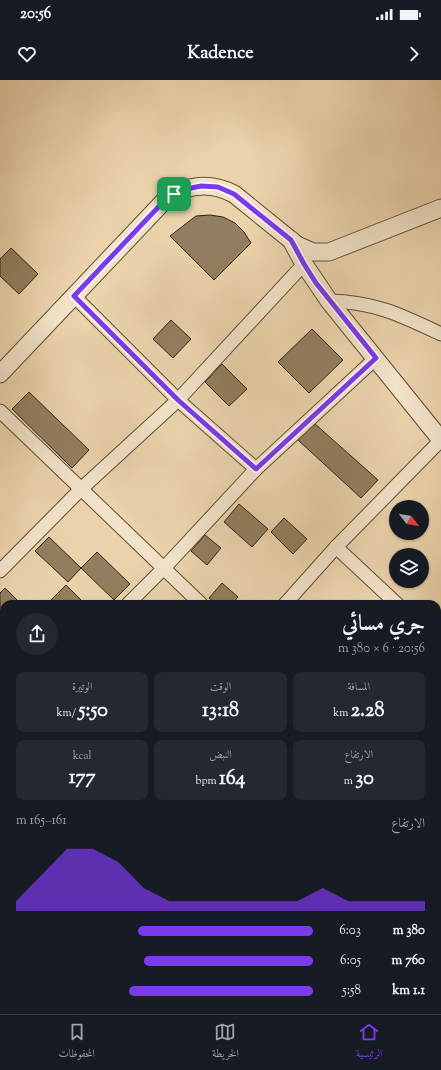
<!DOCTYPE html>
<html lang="ar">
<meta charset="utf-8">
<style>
body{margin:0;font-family:"Sorts Mill Goudy",Amiri,serif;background:#242831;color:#f1f3f6;direction:rtl;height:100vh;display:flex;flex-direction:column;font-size:15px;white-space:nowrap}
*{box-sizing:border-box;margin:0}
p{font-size:13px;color:#9ea1a6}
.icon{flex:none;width:22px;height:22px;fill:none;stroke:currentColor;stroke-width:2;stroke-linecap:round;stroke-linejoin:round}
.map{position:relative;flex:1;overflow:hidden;direction:ltr}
.details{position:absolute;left:0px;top:520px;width:441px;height:414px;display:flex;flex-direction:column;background:#171b24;border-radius:12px 12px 0 0;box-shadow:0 1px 3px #0004;direction:rtl}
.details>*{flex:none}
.needle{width:26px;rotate:121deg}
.tools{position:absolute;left:389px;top:420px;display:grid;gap:8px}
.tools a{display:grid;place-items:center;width:40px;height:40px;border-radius:50%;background:#171b24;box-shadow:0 1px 3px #0004;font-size:20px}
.pin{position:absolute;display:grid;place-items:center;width:34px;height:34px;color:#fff;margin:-17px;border-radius:8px;box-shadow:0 2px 6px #0006}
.round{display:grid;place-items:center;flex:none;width:42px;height:42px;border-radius:21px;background:#242831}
.head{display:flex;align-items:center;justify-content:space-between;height:68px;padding:0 16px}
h1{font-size:22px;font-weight:800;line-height:30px}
.stats{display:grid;grid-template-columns:repeat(3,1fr);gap:6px;height:68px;padding:4px 16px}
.stats div{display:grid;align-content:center;border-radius:8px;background:#242831;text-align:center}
.stats b{font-size:20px;font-weight:800}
.stats small{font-size:11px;font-weight:400}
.stats p{font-size:11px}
.chart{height:112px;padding:8px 16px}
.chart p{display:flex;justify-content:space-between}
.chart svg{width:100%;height:72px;margin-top:4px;fill:#7c3aed;opacity:.7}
ul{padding:0 16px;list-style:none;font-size:13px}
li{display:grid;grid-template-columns:64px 48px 1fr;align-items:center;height:30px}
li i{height:10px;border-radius:5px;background:#7c3aed}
.status{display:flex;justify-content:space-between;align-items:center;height:28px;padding:0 20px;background:#171b24;direction:ltr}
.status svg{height:11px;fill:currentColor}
header{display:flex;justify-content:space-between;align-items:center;height:52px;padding:0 16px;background:#171b24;font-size:18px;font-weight:800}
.menu{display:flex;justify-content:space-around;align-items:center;height:56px;border-top:1px solid #363941;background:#171b24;font-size:11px;color:#9ea1a6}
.menu a{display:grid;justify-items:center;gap:2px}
.menu .active{color:#7c3aed}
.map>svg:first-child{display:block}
</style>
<div class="status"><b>20:56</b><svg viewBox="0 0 49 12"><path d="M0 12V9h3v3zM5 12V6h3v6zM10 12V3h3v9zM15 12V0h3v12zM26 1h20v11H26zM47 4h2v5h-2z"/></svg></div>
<header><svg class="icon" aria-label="forward" viewBox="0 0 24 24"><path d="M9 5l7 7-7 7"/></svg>Kadence<svg class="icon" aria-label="heart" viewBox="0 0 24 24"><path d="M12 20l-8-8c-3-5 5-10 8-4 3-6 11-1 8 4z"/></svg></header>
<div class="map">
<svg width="441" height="934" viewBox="0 0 441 934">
<rect width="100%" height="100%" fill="#ead2ab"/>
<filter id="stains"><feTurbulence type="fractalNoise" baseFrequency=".005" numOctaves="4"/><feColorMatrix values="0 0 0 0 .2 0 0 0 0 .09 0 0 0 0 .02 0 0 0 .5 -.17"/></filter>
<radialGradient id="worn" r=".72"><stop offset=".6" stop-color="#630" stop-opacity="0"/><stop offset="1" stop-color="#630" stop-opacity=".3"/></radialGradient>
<path fill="#cbb490" stroke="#7f6c50" d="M441,666V720L437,716V670Z"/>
<g fill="#927e60" stroke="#33230f">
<path d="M210,135L223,137L235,143L244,152L251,163L214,200L170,156L196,136Z"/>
<path d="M11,168L38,194L19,214L0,196V179Z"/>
<path d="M171,240L191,259L173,278L153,259Z"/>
<path d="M312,249L343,280L309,313L278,282Z"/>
<path d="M222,284L247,309L229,326L205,302Z"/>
<path d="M29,312L89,370L72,388L12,329Z"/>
<path d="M314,343L378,400L361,418L298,360Z"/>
<path d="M239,424L268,449L252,467L224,442Z"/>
<path d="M284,438L307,459L293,474L271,452Z"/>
<path d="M205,455L221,468L207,485L191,471Z"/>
<path d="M49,457L81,488L68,502L35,471Z"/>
<path d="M97,472L130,504L114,520L81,488Z"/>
<path d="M222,503L238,517L232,524H217L209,518Z"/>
<path d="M66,505L85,524H47Z"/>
<path d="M5,508L21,524H4V553L0,549V513Z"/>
</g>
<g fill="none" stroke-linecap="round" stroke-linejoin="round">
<defs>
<g id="minor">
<path d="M74,216L178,320L256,389"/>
<path d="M329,221C375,222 401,235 441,254"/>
<path d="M0,331L201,524"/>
<path d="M336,467L397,524"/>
<path d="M0,491L81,409L178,320L304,184"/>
<path d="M128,524L164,488L256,389L376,278"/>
<path d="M285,524L336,467L441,360"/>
<path d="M437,562L441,566"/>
<path d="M0,625L4,629"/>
<path d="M437,751L441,755"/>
<path d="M437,769L441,765"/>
<path d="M0,793L4,797"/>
<path d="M0,825L4,821"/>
<path d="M437,898L441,902"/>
<path d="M137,930L141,934"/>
<path d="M307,930L311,934"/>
<path d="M271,934L275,930"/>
</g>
<g id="tertiary">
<path d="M291,160L304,184L329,221L441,360"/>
<path d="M0,294L166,119C187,104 211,102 234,114L297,165L313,172H329L441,128"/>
</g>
</defs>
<use href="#minor" stroke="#614f36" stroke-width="15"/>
<use href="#tertiary" stroke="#614f36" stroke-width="19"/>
<use href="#minor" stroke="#f1e2c8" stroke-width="13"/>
<use href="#tertiary" stroke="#f1e2c8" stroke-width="17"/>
</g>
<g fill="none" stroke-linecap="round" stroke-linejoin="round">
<defs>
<path id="route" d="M201,106L218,107L234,114L291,160L304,184L316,203L376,278L256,389L178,320L74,216L166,119L182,110Z"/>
</defs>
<use href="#route" stroke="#fff" stroke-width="8"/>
<use href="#route" stroke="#7c3aed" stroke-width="5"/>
</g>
<rect width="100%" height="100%" filter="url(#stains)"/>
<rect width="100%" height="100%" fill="url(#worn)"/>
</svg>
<div class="tools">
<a><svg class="needle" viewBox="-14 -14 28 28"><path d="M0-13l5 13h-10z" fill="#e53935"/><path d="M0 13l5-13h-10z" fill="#9ea1a6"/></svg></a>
<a><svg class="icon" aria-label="layers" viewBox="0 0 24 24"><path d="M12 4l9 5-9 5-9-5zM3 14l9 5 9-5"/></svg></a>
</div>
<div class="pin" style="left:174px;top:114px;background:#1e9e55"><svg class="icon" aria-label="arrive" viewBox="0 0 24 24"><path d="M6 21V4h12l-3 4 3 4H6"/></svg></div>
<section class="details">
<div class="head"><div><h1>جري مسائي</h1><p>20:56 · 6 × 380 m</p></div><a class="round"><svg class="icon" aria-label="share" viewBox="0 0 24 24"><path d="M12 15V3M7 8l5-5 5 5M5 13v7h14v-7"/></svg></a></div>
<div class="stats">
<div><p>المسافة</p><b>2.28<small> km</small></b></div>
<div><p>الوقت</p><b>13:18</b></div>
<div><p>الوتيرة</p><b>5:50<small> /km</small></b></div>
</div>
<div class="stats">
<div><p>الارتفاع</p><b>30<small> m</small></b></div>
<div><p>النبض</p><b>164<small> bpm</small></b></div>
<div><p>kcal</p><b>177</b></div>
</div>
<div class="chart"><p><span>الارتفاع</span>161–165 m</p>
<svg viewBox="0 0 160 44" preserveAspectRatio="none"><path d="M0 44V38L10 22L20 6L30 6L40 14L50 30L60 38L70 38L80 38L90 38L100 38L110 38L120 30L130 38L140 38L150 38L160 38V44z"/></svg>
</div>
<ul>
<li><b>380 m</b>6:03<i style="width:59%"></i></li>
<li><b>760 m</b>6:05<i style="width:57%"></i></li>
<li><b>1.1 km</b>5:58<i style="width:62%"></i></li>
</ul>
</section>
</div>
<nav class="menu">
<a class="active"><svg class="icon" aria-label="home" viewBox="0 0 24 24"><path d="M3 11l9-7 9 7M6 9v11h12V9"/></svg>الرئيسية</a>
<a><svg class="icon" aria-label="map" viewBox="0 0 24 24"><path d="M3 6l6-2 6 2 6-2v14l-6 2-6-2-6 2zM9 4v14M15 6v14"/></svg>الخريطة</a>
<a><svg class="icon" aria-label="saved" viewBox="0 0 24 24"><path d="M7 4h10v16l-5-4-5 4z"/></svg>المحفوظات</a>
</nav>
